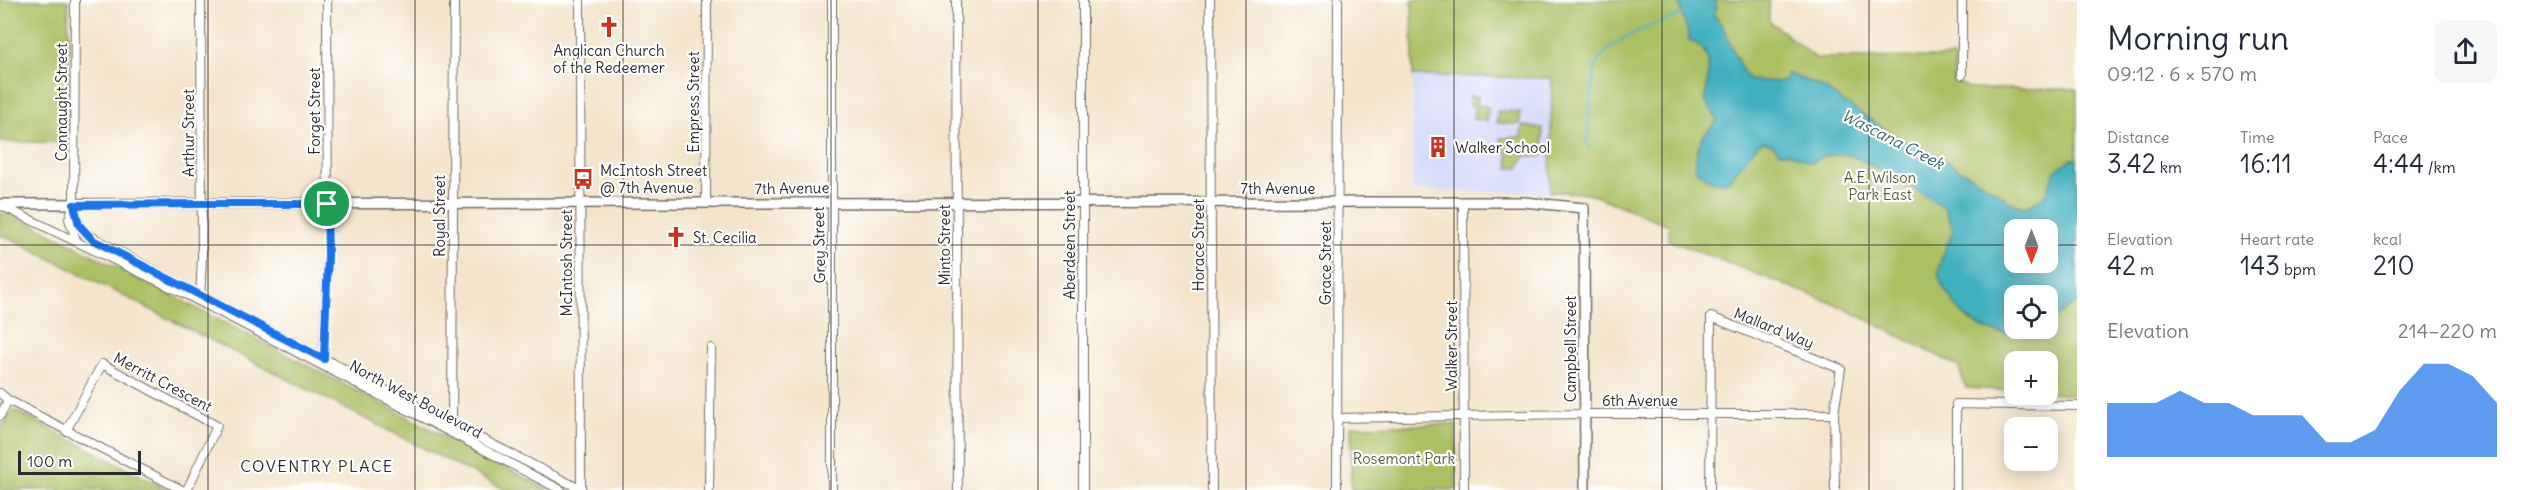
<!DOCTYPE html>
<meta charset="utf-8">
<style>
body{margin:0;font-family:Delius,sans-serif;background:#f6f6f7;color:#1f2937;height:100vh;display:flex;flex-direction:column;font-size:22px;white-space:nowrap}
*{box-sizing:border-box;margin:0}
p{font-size:20px;color:#747a83}
.icon{flex:none;width:33px;height:33px;fill:none;stroke:currentColor;stroke-width:2;stroke-linecap:round;stroke-linejoin:round}
.map{position:relative;flex:1;overflow:hidden}
.sheet{display:flex;flex-direction:column;background:#fff;width:450px}
.sheet>*{flex:none}
.needle{width:39px;rotate:180deg}
.controls{position:absolute;left:2004px;top:219px;display:grid;gap:12px}
.controls a{display:grid;place-items:center;width:54px;height:54px;border-radius:12px;background:#fff;box-shadow:0 3px 15px #0003;font-size:30px}
.scale{position:absolute;left:18px;bottom:15px;width:123px;box-sizing:border-box;padding-left:6px;border:3px solid #2b2b2b;border-top:0;font-size:16px;line-height:21px;white-space:nowrap;color:#2b2b2b;-webkit-text-stroke:4px #fff;paint-order:stroke}
.pin{position:absolute;display:grid;place-items:center;width:51px;height:51px;color:#fff;margin:-26px;border:3px solid #fff;border-radius:50%;box-shadow:0 2px 6px #0007}
.round{display:grid;place-items:center;flex:none;width:63px;height:63px;border-radius:12px;background:#f6f6f7}
.headline{display:flex;align-items:center;justify-content:space-between;height:102px;padding:0 30px}
h1{font-size:33px;font-weight:600;line-height:45px}
.stats{display:grid;grid-template-columns:repeat(3,1fr);gap:9px;height:102px;padding:6px 30px}
.stats div{display:grid;align-content:center}
.stats b{font-size:26px;font-weight:600}
.stats small{font-size:16px;font-weight:400}
.stats p{font-size:16px}
.chart{height:168px;padding:12px 30px}
.chart p{display:flex;justify-content:space-between}
.chart svg{width:100%;height:108px;margin-top:6px;fill:#1a73e8;opacity:.7}
main{display:flex;flex:1;min-height:0}
.map>svg:first-child{display:block}
</style>
<main>
<div class="map">
<svg width="2077" height="490" viewBox="0 0 2077 490">
<rect width="100%" height="100%" fill="#fff"/>
<filter id="ink" filterUnits="userSpaceOnUse"><feTurbulence type="fractalNoise" baseFrequency=".0167" numOctaves="2"/><feDisplacementMap in="SourceGraphic" scale="12" xChannelSelector="R" yChannelSelector="G"/><feConvolveMatrix kernelMatrix="1 2 1 2 8 2 1 2 1" color-interpolation-filters="sRGB"/></filter>
<filter id="wash" filterUnits="userSpaceOnUse"><feTurbulence type="fractalNoise" baseFrequency=".008" numOctaves="4" result="noise"/><feDisplacementMap in="SourceGraphic" scale="24" xChannelSelector="R" yChannelSelector="G"/><feGaussianBlur stdDeviation="1.35" result="paint"/><feColorMatrix in="noise" values="0 0 0 0 0 0 0 0 0 0 0 0 0 0 0 0 0 1.4 0 .05"/><feComposite in="paint" operator="in"/></filter>
<g filter="url(#wash)">
<rect width="100%" height="100%" fill="#f4e4cb"/>
<path fill="#d3d8f9" d="M1413,76L1552,77L1550,192L1412,191Z"/>
<g fill="#abbf63" stroke="#6b7547" stroke-width="1.5" fill-rule="evenodd">
<path d="M0,0H68L71,142H0Z"/>
<path d="M1412,0H1769V21L1816,58L1954,57V81L1972,89H2077V395L2048,393V362H2014V391L1966,388L1958,366L1840,306L1668,240L1669,225L1588,193L1550,192L1552,78L1413,76ZM2014,230H2048V262H2014ZM2014,296H2048V328H2014Z"/>
<path d="M1470,96L1478,97L1477,105L1488,107L1487,121L1473,119L1474,106L1469,105Z"/>
<path d="M1498,111L1520,112V124L1497,123Z"/>
<path d="M1522,126L1543,128L1542,156H1525L1519,168H1509L1508,155L1500,138L1521,137Z"/>
<path d="M0,214H13L549,490H506L6,236H0Z"/>
<path d="M14,410L168,490H0V429Z"/>
<path d="M1456,424V490H1351V426Z"/>
</g>
<path fill="#41afbe" stroke="#366d74" stroke-width="1.5" fill-rule="evenodd" d="M1678,0H1714L1717,6L1714,15C1731,34 1733,61 1749,80L1778,82L1786,80L1787,73L1822,87L1895,136L1939,157L2004,196L2009,202L2023,207L2029,206L2045,195L2055,171L2071,159H2077V302L2048,323V296H2014V328L2036,329C2001,341 1971,329 1951,299C1946,291 1939,284 1939,274C1938,260 1949,244 1953,230L1944,207L1901,181L1857,158L1846,154L1824,156L1812,163L1790,153L1779,152L1773,145L1764,141L1758,144L1729,180C1714,187 1706,178 1695,169C1695,158 1698,143 1705,134C1710,127 1715,126 1717,118L1705,101C1707,79 1717,50 1690,41ZM2014,230H2048V262H2014Z"/>
<g fill="none" stroke-linecap="round" stroke-linejoin="round">
<path stroke="#41afbe" stroke-width="2" d="M1590,149L1587,142C1589,124 1591,77 1597,64C1607,39 1659,23 1683,14"/>
</g>
</g>
<g filter="url(#ink)">
<g fill="none" stroke-linecap="round" stroke-linejoin="round">
<defs>
<g id="minor">
<path d="M75,0L74,205L79,225L83,232L201,296L582,490"/>
<path d="M580,0L581,490"/>
<path d="M832,0V490"/>
<path d="M956,0L958,490"/>
<path d="M1083,0V490"/>
<path d="M1210,0L1212,490"/>
<path d="M1962,0V75"/>
<path d="M1463,202L1464,490"/>
<path d="M706,203L707,0"/>
<path d="M0,205L189,296L561,490"/>
<path d="M73,206L69,219L76,240"/>
<path d="M200,300L202,257L201,0"/>
<path d="M323,361L328,256L327,0"/>
<path d="M0,393L8,400L182,490"/>
<path d="M0,416L8,400"/>
<path d="M1337,418L1585,414H1834"/>
<path d="M452,428L454,0"/>
<path d="M66,431L102,364L217,426L187,490"/>
<path d="M709,490L711,348"/>
<path d="M1337,490L1338,0"/>
<path d="M1710,490L1711,317L1841,369L1834,414L1835,490"/>
<path d="M1956,490V404L2077,406"/>
</g>
<path id="tertiary" d="M0,204L1402,202H1524L1584,208L1585,490"/>
</defs>
<use href="#minor" stroke="#716c63" stroke-width="10"/>
<use href="#tertiary" stroke="#716c63" stroke-width="12"/>
<use href="#minor" stroke="#fff" stroke-width="8"/>
<use href="#tertiary" stroke="#fff" stroke-width="9"/>
</g>
</g>
<g fill="none" stroke-linecap="round" stroke-linejoin="round" filter="url(#ink)">
<defs>
<path id="route" d="M201,204H327L328,256L324,359L93,240L79,225L74,205Z"/>
</defs>
<use href="#route" stroke="#fff" stroke-width="12"/>
<use href="#route" stroke="#1a73e8" stroke-width="8"/>
</g>
<path fill="none" stroke="#2b2b2b" stroke-width="1.5" stroke-opacity="0.55" d="M208,0V490M415,0V490M623,0V490M831,0V490M1038,0V490M1246,0V490M1454,0V490M1662,0V490M1869,0V490M0,245H2014M2048,245H2077"/>
<defs>
<symbol id="church-bare" viewBox="-9 -9 18 18"><path d="M-1.2-6h2.4v3.5h3.3v2.4h-3.3V6h-2.4V-.1h-3.3v-2.4h3.3Z" fill="#c8321e" stroke="#fff" stroke-width="2.5" paint-order="stroke"/></symbol>
<symbol id="building-bare" viewBox="-9 -9 18 18"><path d="M-4-6H4V6H1V3H-1V6H-4ZM-2.5-4.3h1.7v1.8h-1.7ZM.8-4.3h1.7v1.8H.8ZM-2.5-1h1.7V.8h-1.7ZM.8-1h1.7V.8H.8Z" fill="#c8321e" stroke="#fff" stroke-width="2.5" paint-order="stroke"/></symbol>
<symbol id="bus-bare" viewBox="-9 -9 18 18"><path d="M-5-6H5V4H4V6H2V4H-2V6H-4V4H-5ZM-3.5-4V0h7V-4ZM-3.5 1.2v1.5H-2V1.2ZM2 1.2v1.5H3.5V1.2Z" fill="#c8321e" stroke="#fff" stroke-width="2.5" paint-order="stroke"/></symbol>
</defs>
<g fill-rule="evenodd">
<use href="#church-bare" x="594" y="12" width="30" height="30"/>
<use href="#building-bare" x="1423" y="132" width="30" height="30"/>
<use href="#bus-bare" x="568" y="164" width="30" height="30"/>
<use href="#church-bare" x="661" y="222" width="30" height="30"/>
</g>
<g text-anchor="middle" dominant-baseline="central" stroke-width="4.5" stroke-linejoin="round" paint-order="stroke">
<g font-size="15" fill="#2b2b2b" stroke="#fff" text-anchor="start">
<text x="609" y="50" text-anchor="middle">Anglican Church<tspan x="609" dy="17">of the Redeemer</tspan></text>
<text x="1455" y="147">Walker School</text>
<text x="600" y="170">McIntosh Street<tspan x="600" dy="17">@ 7th Avenue</tspan></text>
<text x="693" y="237">St. Cecilia</text>
</g>
<g font-size="15" fill="#2b2b2b" stroke="#fff">
<text transform="translate(61 102) rotate(-90)">Connaught Street</text>
<text transform="translate(693 102) rotate(-90)">Empress Street</text>
<text transform="translate(314 111) rotate(-90)">Forget Street</text>
<text transform="translate(188 133) rotate(-90)">Arthur Street</text>
<text transform="translate(792 188) rotate(-1)">7th Avenue</text>
<text x="1278" y="188">7th Avenue</text>
<text transform="translate(439 216) rotate(-90)">Royal Street</text>
<text transform="translate(819 245) rotate(-91)">Grey Street</text>
<text transform="translate(944 245) rotate(-90)">Minto Street</text>
<text transform="translate(1069 245) rotate(-90)">Aberdeen Street</text>
<text transform="translate(1198 245) rotate(-90)">Horace Street</text>
<text transform="translate(566 263) rotate(-90)">McIntosh Street</text>
<text transform="translate(1325 263) rotate(-90)">Grace Street</text>
<text transform="translate(1774 328) rotate(22)">Mallard Way</text>
<text transform="translate(1451 346) rotate(-90)">Walker Street</text>
<text transform="translate(1570 349) rotate(-90)">Campbell Street</text>
<text transform="translate(163 382) rotate(28)">Merritt Crescent</text>
<text transform="translate(416 399) rotate(28)">North West Boulevard</text>
<text x="1640" y="400">6th Avenue</text>
</g>
<g font-size="15" fill="#585f3f" stroke="#fff">
<text x="1880" y="177">A.E. Wilson<tspan x="1880" dy="17">Park East</tspan></text>
<text x="1404" y="458">Rosemont Park</text>
</g>
<g font-size="16" font-style="italic" fill="#346066" stroke="#fff">
<text transform="translate(1893 139) rotate(27)">Wascana Creek</text>
</g>
<g font-size="16" letter-spacing="1.5" fill="#2b2b2b" stroke="#fff">
<text x="317" y="466">COVENTRY PLACE</text>
</g>
</g>
</svg>
<div class="controls">
<a><svg class="needle" viewBox="-14 -14 28 28"><path d="M0-13l5 13h-10z" fill="#e53935"/><path d="M0 13l5-13h-10z" fill="#747a83"/></svg></a>
<a><svg class="icon" aria-label="locate" viewBox="0 0 24 24"><circle cx="12" cy="12" r="6"/><path d="M12 2v4M12 18v4M2 12h4M18 12h4"/></svg></a>
<a>+</a>
<a>−</a>
</div>
<div class="scale">100 m</div>
<div class="pin" style="left:327px;top:204px;background:#1e9e55"><svg class="icon" aria-label="arrive" viewBox="0 0 24 24"><path d="M6 21V4h12l-3 4 3 4H6"/></svg></div>
</div>
<section class="sheet">
<div class="headline"><div><h1>Morning run</h1><p>09:12 · 6 × 570 m</p></div><a class="round"><svg class="icon" aria-label="share" viewBox="0 0 24 24"><path d="M12 15V3M7 8l5-5 5 5M5 13v7h14v-7"/></svg></a></div>
<div class="stats">
<div><p>Distance</p><b>3.42<small> km</small></b></div>
<div><p>Time</p><b>16:11</b></div>
<div><p>Pace</p><b>4:44<small> /km</small></b></div>
</div>
<div class="stats">
<div><p>Elevation</p><b>42<small> m</small></b></div>
<div><p>Heart rate</p><b>143<small> bpm</small></b></div>
<div><p>kcal</p><b>210</b></div>
</div>
<div class="chart"><p><span>Elevation</span>214–220 m</p>
<svg viewBox="0 0 160 44" preserveAspectRatio="none"><path d="M0 44V22L10 22L20 22L30 17L40 22L50 22L60 27L70 27L80 27L90 38L100 38L110 33L120 17L130 6L140 6L150 11L160 22V44z"/></svg>
</div>
</section>
</main>
